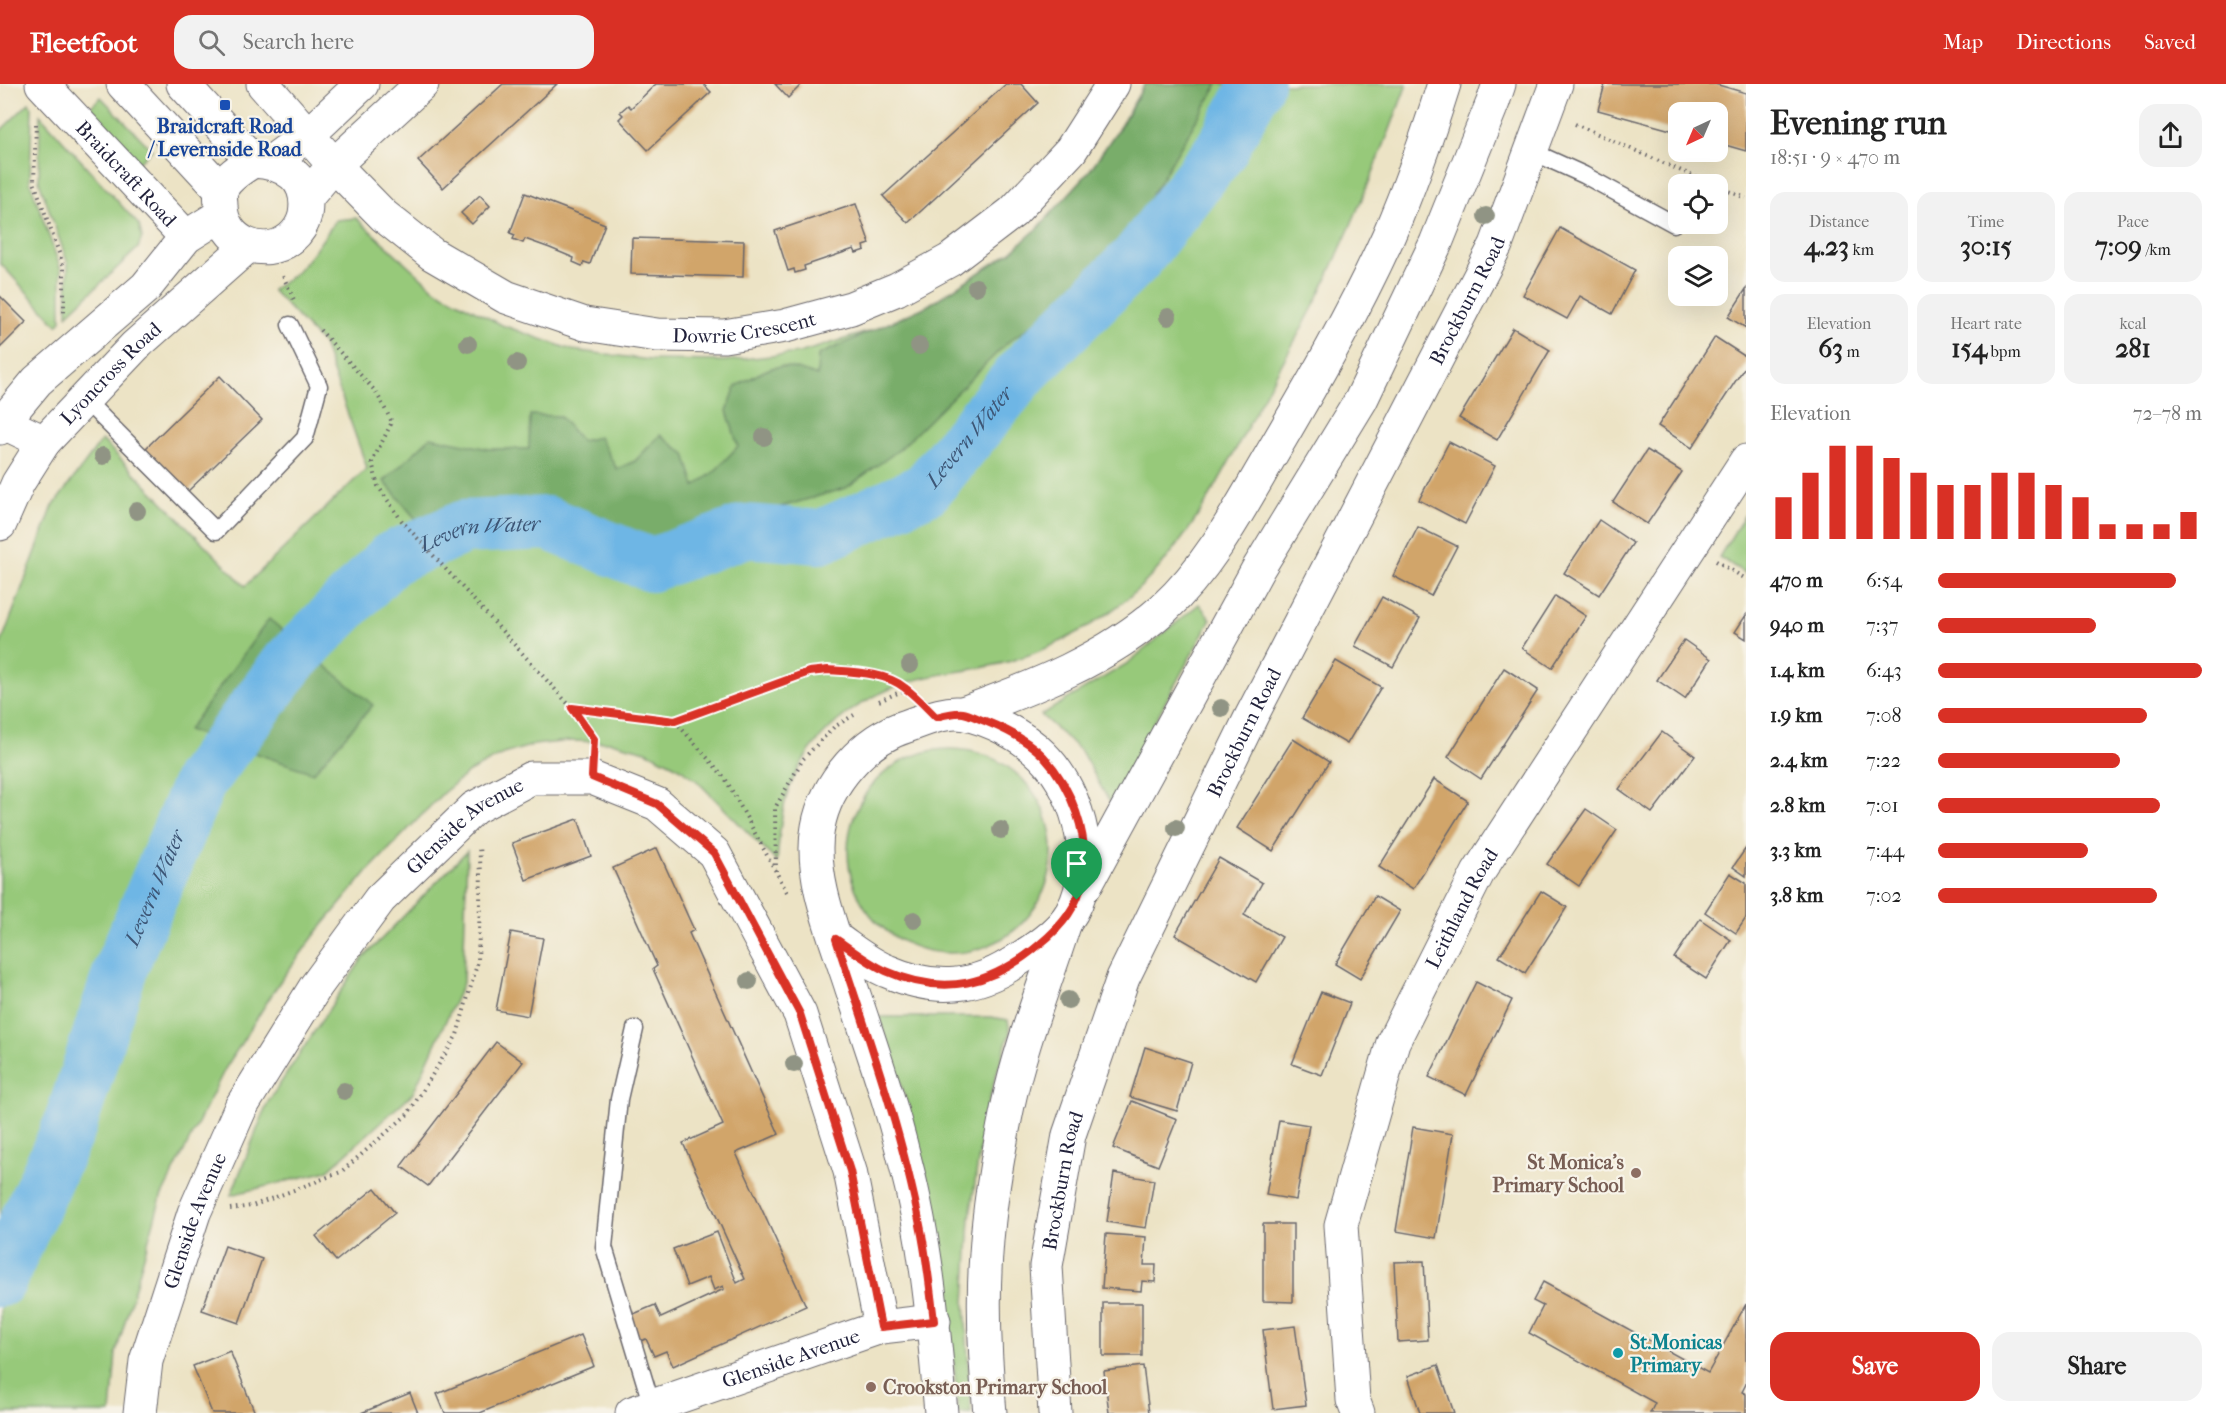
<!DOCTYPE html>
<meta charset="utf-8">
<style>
body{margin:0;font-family:"IM FELL French Canon",serif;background:#f2f2f2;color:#222;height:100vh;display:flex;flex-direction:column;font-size:22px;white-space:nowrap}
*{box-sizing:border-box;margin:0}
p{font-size:20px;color:#767676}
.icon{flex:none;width:33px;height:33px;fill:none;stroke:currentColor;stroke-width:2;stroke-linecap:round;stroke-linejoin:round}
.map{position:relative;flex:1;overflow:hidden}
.side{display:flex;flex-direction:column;background:#fff;width:480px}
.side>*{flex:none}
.needle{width:39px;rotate:224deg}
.tools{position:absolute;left:1668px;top:18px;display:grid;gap:12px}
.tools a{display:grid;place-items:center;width:60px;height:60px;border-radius:12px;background:#fff;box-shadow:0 6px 24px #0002;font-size:30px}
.pin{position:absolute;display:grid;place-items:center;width:51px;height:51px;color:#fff;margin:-62px -26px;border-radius:50% 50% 50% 0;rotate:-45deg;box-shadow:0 0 6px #0007}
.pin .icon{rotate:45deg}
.round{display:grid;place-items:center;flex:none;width:63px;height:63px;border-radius:18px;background:#f2f2f2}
.headline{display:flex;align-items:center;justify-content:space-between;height:102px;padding:0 24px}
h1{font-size:33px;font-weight:700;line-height:45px}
.metrics{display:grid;grid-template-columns:repeat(3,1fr);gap:9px;height:102px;padding:6px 24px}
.metrics div{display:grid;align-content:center;border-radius:15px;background:#f2f2f2;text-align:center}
.metrics b{font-size:26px;font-weight:700}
.metrics small{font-size:16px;font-weight:400}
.metrics p{font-size:16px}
.chart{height:168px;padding:12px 24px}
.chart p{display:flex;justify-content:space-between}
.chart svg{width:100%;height:108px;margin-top:6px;stroke:#d93025;stroke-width:6}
.button{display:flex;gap:12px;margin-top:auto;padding:12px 24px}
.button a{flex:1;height:69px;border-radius:18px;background:#d93025;color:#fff;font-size:24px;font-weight:700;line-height:69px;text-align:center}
.button a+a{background:#f2f2f2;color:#222}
ul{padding:0 24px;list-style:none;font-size:20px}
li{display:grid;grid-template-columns:96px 72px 1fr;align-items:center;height:45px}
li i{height:15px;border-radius:8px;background:#d93025}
header{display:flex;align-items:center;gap:36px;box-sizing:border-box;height:84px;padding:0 30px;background:#d93025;color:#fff}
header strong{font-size:28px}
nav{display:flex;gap:33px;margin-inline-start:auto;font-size:21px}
.search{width:420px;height:54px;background:#f2f2f2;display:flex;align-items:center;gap:15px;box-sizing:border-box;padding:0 21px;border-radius:18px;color:#767676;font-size:22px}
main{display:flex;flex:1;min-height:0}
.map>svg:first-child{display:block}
</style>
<header>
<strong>Fleetfoot</strong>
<div class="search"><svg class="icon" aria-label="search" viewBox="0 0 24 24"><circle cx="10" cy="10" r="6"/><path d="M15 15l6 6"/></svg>Search here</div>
<nav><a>Map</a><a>Directions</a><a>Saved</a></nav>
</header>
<main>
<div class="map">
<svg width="1746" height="1329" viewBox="0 0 1746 1329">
<rect width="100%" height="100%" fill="#f7f3e8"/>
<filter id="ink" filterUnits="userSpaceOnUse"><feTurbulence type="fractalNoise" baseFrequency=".0167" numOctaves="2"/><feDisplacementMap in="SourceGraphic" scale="12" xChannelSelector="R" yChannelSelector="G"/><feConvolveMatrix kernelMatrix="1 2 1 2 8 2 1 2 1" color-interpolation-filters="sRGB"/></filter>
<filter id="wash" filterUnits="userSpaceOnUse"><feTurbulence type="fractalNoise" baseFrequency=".008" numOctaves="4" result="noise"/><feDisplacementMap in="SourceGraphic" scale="24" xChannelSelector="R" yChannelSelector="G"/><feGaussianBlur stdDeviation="1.35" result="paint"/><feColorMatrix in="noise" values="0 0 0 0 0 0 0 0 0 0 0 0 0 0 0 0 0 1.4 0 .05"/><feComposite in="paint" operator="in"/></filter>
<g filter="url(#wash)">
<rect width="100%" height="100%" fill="#ece3c5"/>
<g fill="#97c97a" stroke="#5c765a" stroke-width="1.5">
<path d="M1145,0H1407C1381,72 1351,144 1318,213C1300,250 1278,285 1259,321C1223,389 1192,456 1135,508C1101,538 1057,563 1014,576C980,587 943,587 909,598C856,615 809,652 789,705C781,727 779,754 777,778L696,696L678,683L646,667L611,658L569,657L534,661L503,670L469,688L443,709L367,788L317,848L279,899L225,985L161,1113L116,1269L111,1329H0V562L53,422L102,356L245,502L367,384L323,260L272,206L296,189L313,169L336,136L356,134L434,205L502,241L572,266L650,276L724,277L799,269L874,246L927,222L1010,169L1038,144L1088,89L1121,41Z"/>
<path d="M101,13L152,66L137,80L87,26Z"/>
<path d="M29,19L32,23L30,98L61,186V237L57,241L0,179V47Z"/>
<path d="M40,31L139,141L142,153L138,164L67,231L68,180L39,97Z"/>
<path d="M1746,429V490L1719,473Z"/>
<path d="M1199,520L1211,535L1110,719L1081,667L1041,631L1128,579Z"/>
<circle cx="950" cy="767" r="102"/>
<path d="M467,767L463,899L413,1009L327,1087L231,1111L268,1018L362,875Z"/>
<path d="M879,933H991L1008,936L1010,948L994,998L983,1041L970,1134L965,1219L971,1329H958C952,1248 943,1167 925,1088C913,1035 896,984 879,933Z"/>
</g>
<g fill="#79ad6a" stroke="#4e6852" stroke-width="1.5">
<path d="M1145,0H1218L1105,190L1008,258L900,365L846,404L757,430L693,456L646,460L595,444L547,417L490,426L425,446L384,397L431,353L488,365H529L530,331L560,332L581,357L599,353L617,385L635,377L660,351L685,370L695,402L715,387L738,362L727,327L736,302C775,282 774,275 817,292L818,271L927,222L1010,169L1038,144L1088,89L1121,41Z"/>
<path d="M269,535L373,621L313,689L188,646Z"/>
</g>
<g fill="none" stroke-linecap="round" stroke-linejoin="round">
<path stroke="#6eb6e5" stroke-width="54" id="s1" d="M0,1196L70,1041L122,881L200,697L289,578L392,474L464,443L547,439L651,481L745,447L820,453L926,405L1024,286L1136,175L1221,66L1257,0"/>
</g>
<g id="blocks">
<g fill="#d1a56b">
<path d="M503,0H557L443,104L418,77Z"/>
<path d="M656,0H703L711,8L648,66L619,35L623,31L620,28L628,21L631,24Z"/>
<path d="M775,0H802L788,14Z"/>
<path d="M1006,0H1021L1038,19L908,139L883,112Z"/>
<path d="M1605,0H1715L1746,9V67L1718,59V28H1678V48L1598,26Z"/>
<path d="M525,109L605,140L590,180L584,178L582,182L573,178L574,174L550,164L525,155L523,159L513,155L515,151L510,149Z"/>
<path d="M480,111L490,122L472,140L461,129Z"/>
<path d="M856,120L870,160L864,162L865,166L856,169L854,165L804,182L805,186L795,189L794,185L788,187L775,147Z"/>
<path d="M1560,144L1635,186L1612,230L1580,212L1567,235L1523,211Z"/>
<path d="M632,154L744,157L743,193L631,190Z"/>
<path d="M1746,205V244L1728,233Z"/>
<path d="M0,212L26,238L0,264Z"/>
<path d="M1513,244L1550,266L1497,356L1459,334Z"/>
<path d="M1715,253L1746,273V281L1692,364L1658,342Z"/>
<path d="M220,292L262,336L186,409L144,366Z"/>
<path d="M1449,358L1495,382L1465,440L1419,416Z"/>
<path d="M1647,366L1682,388L1647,440L1613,418Z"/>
<path d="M1599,436L1633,459L1599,511L1564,489Z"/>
<path d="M1418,443L1457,462L1431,512L1393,492Z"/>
<path d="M1555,512L1586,532L1552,584L1522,564Z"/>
<path d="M1382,513L1420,534L1393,583L1355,562Z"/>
<path d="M1746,531V555L1735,548Z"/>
<path d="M1684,556L1711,575L1685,615L1657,596Z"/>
<path d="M1336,577L1381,603L1347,660L1302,634Z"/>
<path d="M1504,584L1538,606L1481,695L1448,673Z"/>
<path d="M1662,648L1695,672L1652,729L1619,705Z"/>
<path d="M1293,655L1329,678L1273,767L1237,744Z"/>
<path d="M1434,695L1468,717L1413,805L1379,783Z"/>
<path d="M1586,725L1617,746L1579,802L1547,780Z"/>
<path d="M578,735L591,772L526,796L512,759Z"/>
<path d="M657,764L694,846L689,849L779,1050L736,1069L806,1222L673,1282L666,1267L654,1272L646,1255L640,1257L629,1232L655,1221L661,1234L724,1205L723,1202L714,1206L709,1193L687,1202L673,1165L717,1148L737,1199L745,1195L683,1059L723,1041L653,885L657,882L613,784Z"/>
<path d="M1746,764V792L1733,783Z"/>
<path d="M1219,774L1262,799L1244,831L1282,853L1256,898L1175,851Z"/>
<path d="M1730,789L1746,799V834L1736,849L1705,828Z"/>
<path d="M1541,807L1567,823L1525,889L1499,873Z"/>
<path d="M1375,812L1400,827L1360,895L1335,880Z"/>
<path d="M1700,835L1731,856L1706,895L1674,874Z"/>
<path d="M511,848L543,854L528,932L496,926Z"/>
<path d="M1476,898L1512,916L1466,1011L1429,993Z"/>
<path d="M1321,908L1350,919L1322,991L1292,980Z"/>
<path d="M496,958L523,978L428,1102L401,1082Z"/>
<path d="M1145,963L1191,978L1177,1027L1130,1013Z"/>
<path d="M1132,1017L1177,1035L1158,1082L1113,1064Z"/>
<path d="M1279,1036L1309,1041L1296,1116L1266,1111Z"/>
<path d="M1413,1043L1453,1050L1436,1154L1396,1147Z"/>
<path d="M1114,1089L1154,1096L1146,1144L1107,1138Z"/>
<path d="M375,1104L395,1129L336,1177L316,1152Z"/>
<path d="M1263,1140H1293V1218L1263,1217Z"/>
<path d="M1106,1150L1146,1153L1144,1181H1156L1155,1198L1142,1197L1141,1207L1102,1204Z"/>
<path d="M225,1162L262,1175L239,1239L202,1226Z"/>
<path d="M1424,1177L1428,1256L1398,1258L1394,1178Z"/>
<path d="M1543,1198L1708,1289L1746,1220V1300L1742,1308L1746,1310V1329H1650L1655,1319L1529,1249L1543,1222L1533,1217Z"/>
<rect x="1103" y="1219" width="39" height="53"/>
<path d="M1295,1242L1306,1321L1273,1325L1263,1246Z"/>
<path d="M581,1251L594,1282L480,1329H445L437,1310Z"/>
<path d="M230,1267L255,1329H212L193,1282Z"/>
<path d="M1438,1281L1454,1329H1420L1408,1292Z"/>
<path d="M1143,1282L1149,1329H1109L1104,1287Z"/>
<path d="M410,1309L418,1329H361Z"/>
</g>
</g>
</g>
<g filter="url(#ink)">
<use href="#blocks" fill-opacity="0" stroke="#69666b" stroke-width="1.5"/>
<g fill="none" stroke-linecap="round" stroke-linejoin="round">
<defs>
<g id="service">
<path d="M1531,67L1584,91L1674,140"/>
<path d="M84,315L216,447L305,354L319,302L290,241"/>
<path d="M635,945L619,1015L604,1163L652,1322"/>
</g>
<g id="minor">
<path id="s2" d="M42,0L186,153"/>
<path id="s3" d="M263,0L334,81L384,132L432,170L506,213L585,240L657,251L724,252L785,242L851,224L897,205L950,176L1013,128L1071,66L1113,0"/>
<path d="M0,337L44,358"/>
<path id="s4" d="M140,1329L146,1277L194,1129L241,1023L316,902L380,815L474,724L531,694H592L657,720L714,769L800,930L850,1087L881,1243"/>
<path id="s5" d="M632,1329L881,1243L934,1237"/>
<path id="s6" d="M1055,1329L1046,1182L1069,1051L1123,894L1252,631L1496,161L1556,0"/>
<path id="s7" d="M1358,1329L1353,1316L1341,1141L1393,958L1478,789L1746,377"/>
</g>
<g id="tertiary">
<path d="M123,0L221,106"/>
<path d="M183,0L253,77"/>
<path d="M253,77C286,79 311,94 305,131C303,140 298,148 291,154C263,177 222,157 221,122C221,116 219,109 222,104C228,92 242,84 253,77Z"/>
<path d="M271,78L309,50L362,0"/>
<path d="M306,114L334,81L422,0"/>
<path d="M0,344L3,338L37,297L146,203L186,153L221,131"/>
<path id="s8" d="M0,440L18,399L44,358L135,262L248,162"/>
<path d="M963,629C1035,603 1105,576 1163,525C1210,482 1240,424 1272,369C1313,299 1354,228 1388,153C1409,105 1428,51 1444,0"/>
<path d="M1085,802L1258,485L1361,316L1436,159L1493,18L1499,0"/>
<path d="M836,855C852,866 869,880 887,887C935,908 976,905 1019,875C1035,865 1054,852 1066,837C1101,790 1081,709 1042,671C1023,652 991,635 965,630C947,626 924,636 907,642C864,655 826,699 818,743C808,793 837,857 852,905C871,962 891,1019 905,1077C927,1160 934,1244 941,1329"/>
<path d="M990,1329C985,1276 982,1223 986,1170C989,1120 998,1069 1008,1021C1021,959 1046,898 1065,838"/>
</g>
</defs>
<use href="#service" stroke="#69666b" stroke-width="19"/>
<use href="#minor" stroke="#69666b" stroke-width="35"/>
<use href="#tertiary" stroke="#69666b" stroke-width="35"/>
<g stroke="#69666b" stroke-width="4" stroke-dasharray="1.5 4.5" stroke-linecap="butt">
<path d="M36,40L34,98L64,183V232"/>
<path d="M1575,40L1711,100"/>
<path d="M1718,103L1746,114"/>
<path d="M283,192L295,218"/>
<path d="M320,246L376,308L392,338L372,378L378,402L402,437L572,624L594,655L593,664"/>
<path d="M1716,477L1746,495"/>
<path d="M879,617L907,605"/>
<path d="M573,624L675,637L809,588C839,585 888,587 911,609"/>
<path d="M675,637L725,694L787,808"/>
<path d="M776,787L775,724L803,675L834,643L854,631"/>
<path d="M230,1125L252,1122L341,1088L408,1030L457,951L478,877L481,789L479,762"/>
</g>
<use href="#service" stroke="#fff" stroke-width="16"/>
<use href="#minor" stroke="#fff" stroke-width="33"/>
<use href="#tertiary" stroke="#fff" stroke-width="33"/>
</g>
<g fill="#909484">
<circle cx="1486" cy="132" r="9"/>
<circle cx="976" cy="203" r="9"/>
<circle cx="1168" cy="233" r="9"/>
<circle cx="468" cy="260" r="9"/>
<circle cx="919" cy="262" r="9"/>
<circle cx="517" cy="279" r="9"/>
<circle cx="764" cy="353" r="9"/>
<circle cx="103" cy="372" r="9"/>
<circle cx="137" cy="427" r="9"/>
<circle cx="910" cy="581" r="9"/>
<circle cx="1221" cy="624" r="9"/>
<circle cx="1176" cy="744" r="9"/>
<circle cx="1001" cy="746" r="9"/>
<circle cx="914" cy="836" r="9"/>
<circle cx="749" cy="897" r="9"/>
<circle cx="1068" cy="916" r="9"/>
<circle cx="794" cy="980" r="9"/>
<circle cx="344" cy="1007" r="9"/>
</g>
</g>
<g fill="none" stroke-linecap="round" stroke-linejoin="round" filter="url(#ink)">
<defs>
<path id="route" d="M828,586C852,588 886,588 905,604C916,612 926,623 936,633C944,631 955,628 963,629C970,630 978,635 985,637C1005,645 1028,656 1043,672C1071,702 1090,751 1083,793C1079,822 1062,842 1040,860C992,901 945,913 886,887C868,879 852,866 836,855C867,950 901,1044 920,1141C927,1173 930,1205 934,1237L881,1243L850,1087L800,930L714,769L657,720L592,693L594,655L572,624L675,637L809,588Z"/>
</defs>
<use href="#route" stroke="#fff" stroke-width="12"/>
<use href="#route" stroke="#d93025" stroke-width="8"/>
</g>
<rect fill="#1a4fb4" stroke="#f7f3e8" stroke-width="2" x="219" y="15" width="12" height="12" rx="3"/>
<g fill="#8d6e63" stroke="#f7f3e8" stroke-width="2">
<circle cx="1636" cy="1089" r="6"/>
<circle cx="871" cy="1303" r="6"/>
</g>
<circle fill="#0f9aa8" stroke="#f7f3e8" stroke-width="2" cx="1618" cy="1269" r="6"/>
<g text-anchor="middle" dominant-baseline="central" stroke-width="4.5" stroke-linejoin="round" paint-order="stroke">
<g font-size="20" font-weight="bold" fill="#164399" stroke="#f7f3e8">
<text x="225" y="42">Braidcraft Road<tspan x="225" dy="23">/ Levernside Road</tspan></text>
</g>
<g font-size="20" fill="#22223b" stroke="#f7f3e8">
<text stroke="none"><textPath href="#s2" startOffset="123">Braidcraft Road</textPath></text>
<text stroke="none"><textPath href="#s6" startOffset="1206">Brockburn Road</textPath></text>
<text stroke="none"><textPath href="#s3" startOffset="570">Dowrie Crescent</textPath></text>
<text stroke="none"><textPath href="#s8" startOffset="189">Lyoncross Road</textPath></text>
<text stroke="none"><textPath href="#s6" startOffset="720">Brockburn Road</textPath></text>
<text stroke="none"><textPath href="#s4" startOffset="687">Glenside Avenue</textPath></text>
<text stroke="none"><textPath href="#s7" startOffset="530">Leithland Road</textPath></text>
<text stroke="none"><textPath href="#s6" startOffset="234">Brockburn Road</textPath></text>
<text stroke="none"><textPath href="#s4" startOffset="201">Glenside Avenue</textPath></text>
<text stroke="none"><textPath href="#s5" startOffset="168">Glenside Avenue</textPath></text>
</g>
<g font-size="20" font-weight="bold" fill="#785e54" stroke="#f7f3e8" text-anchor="end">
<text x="1624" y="1078">St Monica's<tspan x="1624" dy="23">Primary School</tspan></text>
<text x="883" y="1303" text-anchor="start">Crookston Primary School</text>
</g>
<g font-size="20" font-weight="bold" fill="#0d838f" stroke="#f7f3e8" text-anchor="start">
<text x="1630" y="1258">St.Monicas<tspan x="1630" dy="23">Primary</tspan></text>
</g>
<g font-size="21" font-style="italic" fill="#3d5676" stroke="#f7f3e8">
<text stroke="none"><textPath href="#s1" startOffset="1466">Levern Water</textPath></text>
<text stroke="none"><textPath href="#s1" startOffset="926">Levern Water</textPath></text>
<text stroke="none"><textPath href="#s1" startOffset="422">Levern Water</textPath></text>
</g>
</g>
</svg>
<div class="tools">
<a><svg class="needle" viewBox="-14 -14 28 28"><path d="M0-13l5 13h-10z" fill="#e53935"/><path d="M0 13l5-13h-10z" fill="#767676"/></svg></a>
<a><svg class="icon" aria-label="locate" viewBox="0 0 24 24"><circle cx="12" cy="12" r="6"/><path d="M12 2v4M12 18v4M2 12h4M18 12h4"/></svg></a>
<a><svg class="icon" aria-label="layers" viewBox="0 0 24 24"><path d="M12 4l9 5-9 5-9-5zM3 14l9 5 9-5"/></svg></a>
</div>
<div class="pin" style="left:1077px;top:816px;background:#1e9e55"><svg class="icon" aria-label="arrive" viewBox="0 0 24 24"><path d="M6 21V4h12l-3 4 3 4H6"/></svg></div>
</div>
<section class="side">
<div class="headline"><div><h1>Evening run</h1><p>18:51 · 9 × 470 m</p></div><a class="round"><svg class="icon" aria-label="share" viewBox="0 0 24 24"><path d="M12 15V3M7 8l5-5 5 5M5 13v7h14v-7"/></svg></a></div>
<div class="metrics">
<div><p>Distance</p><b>4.23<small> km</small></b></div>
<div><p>Time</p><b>30:15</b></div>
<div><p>Pace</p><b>7:09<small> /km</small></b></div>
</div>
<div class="metrics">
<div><p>Elevation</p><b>63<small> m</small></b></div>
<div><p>Heart rate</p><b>154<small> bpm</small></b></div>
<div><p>kcal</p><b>281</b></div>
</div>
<div class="chart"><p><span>Elevation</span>72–78 m</p>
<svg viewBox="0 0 160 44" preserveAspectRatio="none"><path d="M5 44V27M15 44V17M25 44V6M35 44V6M45 44V11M55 44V17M65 44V22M75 44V22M85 44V17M95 44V17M105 44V22M115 44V27M125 44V38M135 44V38M145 44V38M155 44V33"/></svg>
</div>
<ul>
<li><b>470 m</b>6:54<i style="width:90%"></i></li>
<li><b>940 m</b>7:37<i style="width:60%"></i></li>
<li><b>1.4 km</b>6:43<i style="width:100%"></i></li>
<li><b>1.9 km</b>7:08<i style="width:79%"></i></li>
<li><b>2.4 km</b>7:22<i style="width:69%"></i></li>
<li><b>2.8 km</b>7:01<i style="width:84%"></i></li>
<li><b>3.3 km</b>7:44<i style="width:57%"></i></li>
<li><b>3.8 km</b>7:02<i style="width:83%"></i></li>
</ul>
<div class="button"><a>Save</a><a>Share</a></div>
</section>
</main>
